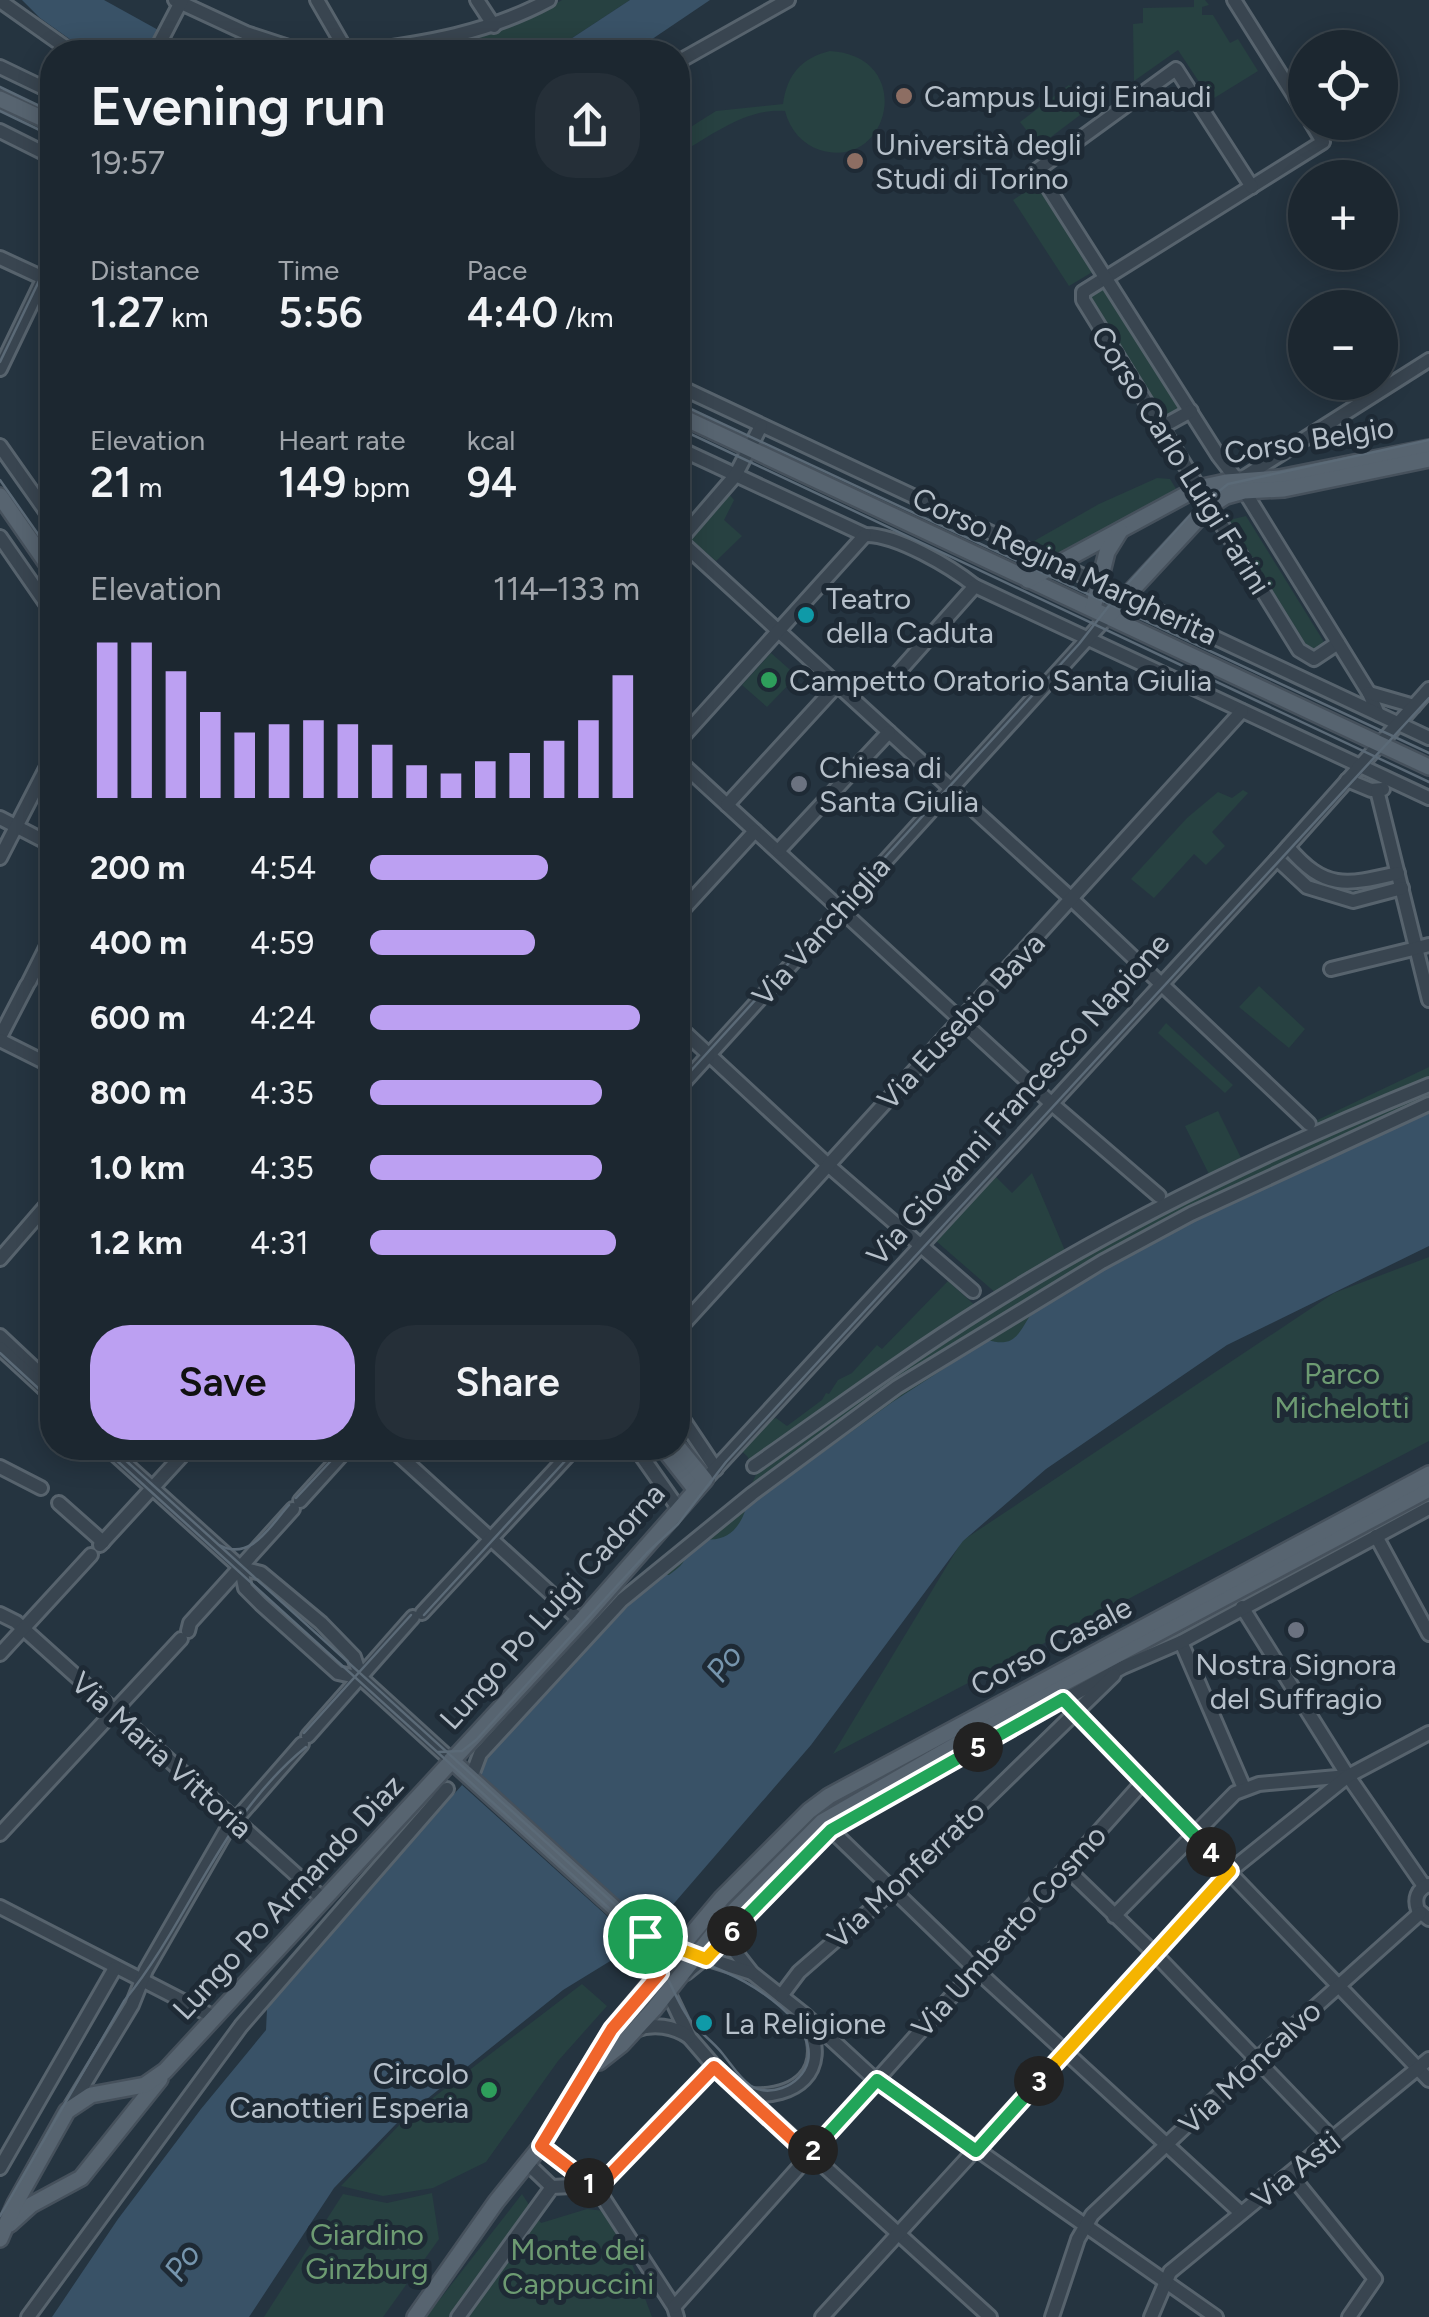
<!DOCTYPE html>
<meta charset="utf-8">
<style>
body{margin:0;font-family:Figtree,sans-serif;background:#252f38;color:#f1f3f6;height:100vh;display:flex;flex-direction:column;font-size:38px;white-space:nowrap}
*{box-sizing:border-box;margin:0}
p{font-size:32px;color:#a0a5ab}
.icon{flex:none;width:55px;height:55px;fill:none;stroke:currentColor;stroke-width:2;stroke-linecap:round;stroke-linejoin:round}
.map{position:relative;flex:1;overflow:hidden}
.sheet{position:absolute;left:40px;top:40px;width:650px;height:1420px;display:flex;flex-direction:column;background:#1c2730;border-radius:40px;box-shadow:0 5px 25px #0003,0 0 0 2px #3a444c}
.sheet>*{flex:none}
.tools{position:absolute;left:1288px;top:30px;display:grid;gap:20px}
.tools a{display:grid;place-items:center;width:110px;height:110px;border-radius:50%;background:#1c2730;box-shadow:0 5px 25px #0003,0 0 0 2px #3a444c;font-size:50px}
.pin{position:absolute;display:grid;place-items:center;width:85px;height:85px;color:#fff;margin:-42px;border:5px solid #fff;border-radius:50%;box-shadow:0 2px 10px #0007}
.km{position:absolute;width:50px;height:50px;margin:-25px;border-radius:50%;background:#222;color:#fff;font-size:28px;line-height:50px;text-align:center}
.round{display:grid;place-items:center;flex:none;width:105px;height:105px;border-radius:40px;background:#252f38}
.headline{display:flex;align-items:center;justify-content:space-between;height:170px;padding:0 50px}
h1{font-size:55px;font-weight:600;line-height:75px}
.metrics{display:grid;grid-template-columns:repeat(3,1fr);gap:15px;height:170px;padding:10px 50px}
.metrics div{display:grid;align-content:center}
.metrics b{font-size:42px;font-weight:600}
.metrics small{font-size:28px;font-weight:400}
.metrics p{font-size:28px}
.chart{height:280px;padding:20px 50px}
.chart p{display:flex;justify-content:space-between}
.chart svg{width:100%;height:180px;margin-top:10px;stroke:#bca0f2;stroke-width:6}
.primary-button{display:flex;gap:20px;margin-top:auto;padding:20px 50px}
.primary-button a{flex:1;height:115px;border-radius:40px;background:#bca0f2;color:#111;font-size:40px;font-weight:600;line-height:115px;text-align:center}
.primary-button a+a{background:#252f38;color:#f1f3f6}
ul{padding:0 50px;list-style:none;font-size:32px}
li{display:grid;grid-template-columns:160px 120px 1fr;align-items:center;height:75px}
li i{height:25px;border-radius:12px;background:#bca0f2}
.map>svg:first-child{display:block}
</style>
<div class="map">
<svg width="1429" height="2317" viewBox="0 0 1429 2317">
<rect width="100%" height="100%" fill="#253440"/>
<g fill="#274141">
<path d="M562,0H630L551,52H414C466,42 517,29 562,0Z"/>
<path d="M1194,0H1205L1209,5L1202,7V15H1213L1230,43L1238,39L1258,71L1211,100L1178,50L1134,81L1133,24L1143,23V8L1194,7Z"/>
<path d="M830,51C917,56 890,172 820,150C802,144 790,130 785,111C748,107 708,137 678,155V135L716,111L783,104C787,75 801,58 830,51Z"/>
<path d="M1069,85L1088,109L1039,146L1020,122Z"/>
<path d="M1037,184L1094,271L1069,286L1013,200Z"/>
<path d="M1101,284L1180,410L1162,421L1083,295Z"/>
<path d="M1157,478L1170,479L1178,492L1056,566L1020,549L1099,504Z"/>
<path d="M728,493L734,500L724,520L742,536L716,561L689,538Z"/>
<path d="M1246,516L1324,642L1310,651L1229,520Z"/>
<path d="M771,653L797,676L767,707L742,685Z"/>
<path d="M1243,790L1248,793L1212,832L1225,846L1206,865L1194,854L1154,898L1131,879L1187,818L1218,792L1232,798Z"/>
<path d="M1259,986L1305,1029L1289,1048L1239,1007Z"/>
<path d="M1166,1023L1233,1085L1225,1093L1158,1033Z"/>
<path d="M1429,1067V1126L663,1583L487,1753L622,1600L752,1494L750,1488L757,1472L747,1456L737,1447L756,1425L776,1418L787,1426L822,1400L826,1393L829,1394L838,1380L852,1373L877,1345L882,1349L948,1281L980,1310L1320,1128L1309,1124Z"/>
<path d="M1218,1111L1242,1160L1210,1176L1185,1126Z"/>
<path d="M1032,1173L1066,1253L997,1294L936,1241L994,1175L1012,1193Z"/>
<path d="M1429,1257V1441L833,1754L962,1541L1334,1293Z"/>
<path d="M582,1984L607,2006L558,2061L486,2162L433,2188L383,2196L341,2186L404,2120Z"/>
<path d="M432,2193L439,2239L383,2317H264L343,2194L387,2203Z"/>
<path d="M522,2194L541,2223L587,2209L605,2211L628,2253L652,2317H426Z"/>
</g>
<g fill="#395267">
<path d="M22,0H104L198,52H88L40,18Z"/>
<path d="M630,0H710L633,52H551Z"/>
<path d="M1429,1112V1246L1227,1345L1046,1469L963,1541L811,1745L651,1930L638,1944L563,1990L397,2123L334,2188L249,2317H52L118,2219L201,2109L266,2030L267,2009L285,1985L462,1785L609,1625L661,1574L669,1575C677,1569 685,1564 686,1554L705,1539C727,1542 740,1528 746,1508L891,1403L988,1340C1018,1350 1021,1326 1033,1312C1042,1302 1061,1295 1072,1288C1185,1218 1307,1164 1429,1112Z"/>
</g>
<path fill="#253440" d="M476,1770L651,1930L638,1944L462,1785Z"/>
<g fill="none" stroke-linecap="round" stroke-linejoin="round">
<defs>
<g id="minor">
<path d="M175,0L246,33L304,52"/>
<path d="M317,0L347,52"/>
<path d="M477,0L494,26"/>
<path d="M1234,0L1305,113"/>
<path d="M0,1L72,52"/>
<path d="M155,52L182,0"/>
<path d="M357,52C425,43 488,33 549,0"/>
<path d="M678,62L788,0"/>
<path d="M0,67L52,92"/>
<path d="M1311,122L1323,142L1083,292V300L1299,650L1314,659L1338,643"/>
<path d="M0,131L52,157"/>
<path d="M1252,187L1176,69L1037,170L1218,455L1238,481L1369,693L1378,714"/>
<path d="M0,258L52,282"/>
<path d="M0,369L52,261"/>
<path d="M678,386L1429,738"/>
<path d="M1160,428L1191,411"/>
<path d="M0,446L52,520"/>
<path d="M678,448L865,535C896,534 951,567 975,586L1429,798"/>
<path d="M1238,481L1429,360"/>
<path d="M0,537L52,612"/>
<path d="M678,539L1065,893L1309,1124"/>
<path d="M678,542L735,476L761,426"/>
<path d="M894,677L975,586"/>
<path d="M1369,693L1414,706"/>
<path d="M678,742L865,535"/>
<path d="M678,760L1052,1104L1159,1196"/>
<path d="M1347,780L1371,790L1383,789"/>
<path d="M1377,790L1429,1000"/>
<path d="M727,805L838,684"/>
<path d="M0,818L52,845"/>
<path d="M1288,847C1325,891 1347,885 1398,873"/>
<path d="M779,850L889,732"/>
<path d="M0,858L52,757"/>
<path d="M1277,859L1307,887L1353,901L1402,888"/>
<path d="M678,915L755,831"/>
<path d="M1331,969L1429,945"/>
<path d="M29,982L52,936"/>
<path d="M678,1026L829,1166L973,1291"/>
<path d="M0,1037L27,985"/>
<path d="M0,1040L52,1066"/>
<path d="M678,1089L1109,615"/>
<path d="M0,1259L52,1199"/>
<path d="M678,1330L1242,711"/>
<path d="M0,1336L34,1368L46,1390"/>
<path d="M0,1348L52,1396"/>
<path d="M678,1412L716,1469"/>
<path d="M108,1448L241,1568L261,1573L321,1623L354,1657L361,1678L451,1760"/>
<path d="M391,1448L581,1621"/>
<path d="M636,1448L678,1508"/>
<path d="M754,1466C831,1412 907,1356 987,1306C1127,1218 1276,1147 1429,1085"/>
<path d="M0,1467L41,1488"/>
<path d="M705,1480L1277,859L1429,689"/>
<path d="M300,1501L348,1448"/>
<path d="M59,1503L103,1542"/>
<path d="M1376,1536L1429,1634"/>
<path d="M100,1545L189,1448"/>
<path d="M241,1568L245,1588L261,1604L338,1673L361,1678"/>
<path d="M1242,1607L1348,1776L1424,1886"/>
<path d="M422,1613L575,1448"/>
<path d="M0,1614L16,1622L323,1899"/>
<path d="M188,1631L190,1623L293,1509"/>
<path d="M1181,1642L1244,1788"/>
<path d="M0,1654L91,1555"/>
<path d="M1060,1696L1429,2080"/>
<path d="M308,1736L413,1617"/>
<path d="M474,1770L480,1754L622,1600L752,1494L897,1387L1102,1262L1191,1214L1429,1104"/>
<path d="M827,1826L974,1968L1241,2213"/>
<path d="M0,1834L181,1639"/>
<path d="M1066,1868L1155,1954L1334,2140"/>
<path d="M1429,1885C1417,1889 1414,1899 1418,1910L1429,1919"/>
<path d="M0,1907L214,2017"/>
<path d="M1114,1916L1235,1793L1259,1784L1348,1776"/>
<path d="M724,1930L734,1950L752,1973L805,2015L869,2074L1216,2317"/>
<path d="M702,1957L752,1973"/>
<path d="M686,1973L717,1948L831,1830L1123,1667L1181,1642L1429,1508"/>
<path d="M668,1992L690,2038L715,2067L990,2317"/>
<path d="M781,1996L799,1972L892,1891L1114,1675"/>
<path d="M635,2030C653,2023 674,2026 689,2037"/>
<path d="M748,2095C796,2098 830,2073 808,2022"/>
<path d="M69,2109L132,2005L146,1970L226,1831L302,1744"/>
<path d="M541,2146L600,2193L674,2307L677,2317"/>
<path d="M528,2164L552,2187"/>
<path d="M0,2168L115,1968"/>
<path d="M1290,2174L1375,2279L1349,2317"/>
<path d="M674,2307L1142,1783"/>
<path d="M28,2317L241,2026L447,1789"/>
<path d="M458,2317L552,2187L592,2185L606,2179L715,2067"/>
<path d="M822,2317L1230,1871L1348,1776L1429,1733"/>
<path d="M1052,2317L1078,2239L1092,2215L1256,2060L1420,1913"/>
<path d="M1151,2317L1170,2272L1429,2059"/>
</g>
<g id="major">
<path d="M0,99L52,123"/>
<path d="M678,415L1429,767"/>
<path d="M0,496L52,571"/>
<path d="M1028,580L1198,488L1226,482L1279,478L1429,448"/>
<path d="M1093,608L1107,552L1120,531"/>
<path d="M1109,615L1210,506L1226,496L1244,491L1284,489L1429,459"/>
<path d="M663,1448L695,1489"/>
<path d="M451,1760L645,1936L688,1953"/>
<path d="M599,2062L622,2044L654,2009L722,1923L822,1822L1053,1689L1429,1489"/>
<path d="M10,2224L31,2205L81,2178L160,2079"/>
<path d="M0,2239L15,2204L67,2111L91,2095L145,2085L165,2071L581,1621L705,1480L678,1447"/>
<path d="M415,2317L496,2202L541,2146L612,2029L722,1898L809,1811L829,1796L1429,1474"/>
</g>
</defs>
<use href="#minor" stroke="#57636d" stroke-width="18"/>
<use href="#major" stroke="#46515c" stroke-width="20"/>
<use href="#minor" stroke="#394550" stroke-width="12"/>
<use href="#major" stroke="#576470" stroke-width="15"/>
<g stroke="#5b6a77" stroke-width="2.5">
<path d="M0,87L52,112"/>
<path d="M0,111L52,136"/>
<path d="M0,362L52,254"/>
<path d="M678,403L1429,753"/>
<path d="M678,428L1429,782"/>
<path d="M0,480L52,554"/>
<path d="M678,1085L1079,644L1119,593L1193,512L1228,484L1429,440"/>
<path d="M0,1353L52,1401"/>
<path d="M103,1448L645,1941C664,1962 671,1991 686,2014C695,2030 711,2039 722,2053C739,2074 750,2099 782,2088C794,2084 805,2074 808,2061C816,2023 755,1985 725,1972C701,1961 676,1956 655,1941L112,1448"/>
<path d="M296,1498L343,1448"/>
<path d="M219,1545C251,1562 270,1526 289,1505"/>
<path d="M424,1615L577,1448"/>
<path d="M304,1733L411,1615"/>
<path d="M438,1752L462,1751L476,1740L647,1553L678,1524L726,1462L1429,698"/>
<path d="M0,2216L124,2001C191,1919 220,1817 306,1747"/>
</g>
</g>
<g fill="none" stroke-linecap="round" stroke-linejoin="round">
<defs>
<path id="split-1" d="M589,2183L541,2146L612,2029L660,1973L645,1936"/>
<path id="split-2" d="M589,2183L592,2185L606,2179L714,2067L808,2154L813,2150"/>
<path id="split-3" d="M813,2150L877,2080L976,2151L1039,2081"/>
<path id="split-4" d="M1039,2081L1230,1871L1211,1852"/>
<path id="split-5" d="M978,1747L1063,1699L1211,1852"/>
<path id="split-6" d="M732,1931L831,1830L978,1747"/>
<path id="split-7" d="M645,1936L706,1959L732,1931"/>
</defs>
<use href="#split-1" stroke="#fff" stroke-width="20"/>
<use href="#split-2" stroke="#fff" stroke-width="20"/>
<use href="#split-3" stroke="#fff" stroke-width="20"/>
<use href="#split-4" stroke="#fff" stroke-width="20"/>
<use href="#split-5" stroke="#fff" stroke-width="20"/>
<use href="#split-6" stroke="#fff" stroke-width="20"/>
<use href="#split-7" stroke="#fff" stroke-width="20"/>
<use href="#split-1" stroke="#f0652b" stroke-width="12"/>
<use href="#split-2" stroke="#f0652b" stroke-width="12"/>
<use href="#split-3" stroke="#22a559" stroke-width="12"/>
<use href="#split-4" stroke="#f5b400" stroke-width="12"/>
<use href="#split-5" stroke="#22a559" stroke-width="12"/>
<use href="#split-6" stroke="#22a559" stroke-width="12"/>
<use href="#split-7" stroke="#f5b400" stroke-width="12"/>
</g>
<g fill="#8d6e63" stroke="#1e2a35" stroke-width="4">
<circle cx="904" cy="96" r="10"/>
<circle cx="855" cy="161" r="10"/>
</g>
<g fill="#0f9aa8" stroke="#1e2a35" stroke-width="4">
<circle cx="806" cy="615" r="10"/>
<circle cx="704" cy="2023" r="10"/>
</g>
<g fill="#2e9e5b" stroke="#1e2a35" stroke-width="4">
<circle cx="769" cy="680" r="10"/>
<circle cx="489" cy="2090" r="10"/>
</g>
<g fill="#6b7280" stroke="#1e2a35" stroke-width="4">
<circle cx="799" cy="784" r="10"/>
<circle cx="1296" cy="1630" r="10"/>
</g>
<g text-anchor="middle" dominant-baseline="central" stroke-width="10" stroke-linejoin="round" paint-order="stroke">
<g font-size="30" fill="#b6c0ca" stroke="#1e2a35" text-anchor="start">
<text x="924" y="96">Campus Luigi Einaudi</text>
<text x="875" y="144">Università degli<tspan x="875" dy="34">Studi di Torino</tspan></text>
<text x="826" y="598">Teatro<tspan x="826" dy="34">della Caduta</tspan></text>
<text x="789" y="680">Campetto Oratorio Santa Giulia</text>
<text x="819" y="767">Chiesa di<tspan x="819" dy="34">Santa Giulia</tspan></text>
<text x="1296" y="1664" text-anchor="middle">Nostra Signora<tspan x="1296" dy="34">del Suffragio</tspan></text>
<text x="724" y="2023">La Religione</text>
<text x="469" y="2073" text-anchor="end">Circolo<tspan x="469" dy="34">Canottieri Esperia</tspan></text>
</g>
<g font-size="30" fill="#b6c0ca" stroke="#1e2a35">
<text transform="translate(1309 440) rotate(-9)">Corso Belgio</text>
<text transform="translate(1181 460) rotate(58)">Corso Carlo Luigi Farini</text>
<text transform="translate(1065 566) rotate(25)">Corso Regina Margherita</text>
<text transform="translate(821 931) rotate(-48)">Via Vanchiglia</text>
<text transform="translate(961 1021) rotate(-47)">Via Eusebio Bava</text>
<text transform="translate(1018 1099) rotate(-48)">Via Giovanni Francesco Napione</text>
<text transform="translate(552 1606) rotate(-48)">Lungo Po Luigi Cadorna</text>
<text transform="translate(1051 1646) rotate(-28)">Corso Casale</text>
<text transform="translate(162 1755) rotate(42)">Via Maria Vittoria</text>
<text transform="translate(906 1874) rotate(-43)">Via Monferrato</text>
<text transform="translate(288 1897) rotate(-47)">Lungo Po Armando Diaz</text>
<text transform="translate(1009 1931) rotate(-48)">Via Umberto Cosmo</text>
<text transform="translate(1250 2067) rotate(-43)">Via Moncalvo</text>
<text transform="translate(1296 2170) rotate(-39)">Via Asti</text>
</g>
<g font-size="30" fill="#6d9b72" stroke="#1e2a35">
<text x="1342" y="1373">Parco<tspan x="1342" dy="34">Michelotti</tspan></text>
<text x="367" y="2234">Giardino<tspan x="367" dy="34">Ginzburg</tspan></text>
<text x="578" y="2249">Monte dei<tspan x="578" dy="34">Cappuccini</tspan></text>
</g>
<g font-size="32" font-style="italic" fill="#7695ad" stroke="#1e2a35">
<text transform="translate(724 1663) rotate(-54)">Po</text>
<text transform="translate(182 2262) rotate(-55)">Po</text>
</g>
</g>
</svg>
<div class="tools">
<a><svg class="icon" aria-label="locate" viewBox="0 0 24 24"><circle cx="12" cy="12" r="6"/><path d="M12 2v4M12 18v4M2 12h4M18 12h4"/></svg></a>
<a>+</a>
<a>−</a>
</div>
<div class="pin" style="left:645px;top:1936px;background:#1e9e55"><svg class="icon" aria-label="arrive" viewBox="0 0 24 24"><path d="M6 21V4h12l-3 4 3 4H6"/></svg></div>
<b class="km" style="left:589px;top:2183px">1</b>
<b class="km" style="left:813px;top:2150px">2</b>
<b class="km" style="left:1039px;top:2081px">3</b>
<b class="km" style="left:1211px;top:1852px">4</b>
<b class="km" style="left:978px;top:1747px">5</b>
<b class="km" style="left:732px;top:1931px">6</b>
<section class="sheet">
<div class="headline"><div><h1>Evening run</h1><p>19:57</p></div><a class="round"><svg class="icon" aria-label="share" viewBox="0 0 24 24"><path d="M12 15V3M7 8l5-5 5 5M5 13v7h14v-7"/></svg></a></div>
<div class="metrics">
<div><p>Distance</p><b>1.27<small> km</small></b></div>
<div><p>Time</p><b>5:56</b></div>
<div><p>Pace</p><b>4:40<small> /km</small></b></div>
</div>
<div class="metrics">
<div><p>Elevation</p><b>21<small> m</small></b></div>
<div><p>Heart rate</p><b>149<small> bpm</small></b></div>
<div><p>kcal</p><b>94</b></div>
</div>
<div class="chart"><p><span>Elevation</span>114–133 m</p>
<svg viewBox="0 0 160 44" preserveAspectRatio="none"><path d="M5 44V6M15 44V6M25 44V13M35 44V23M45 44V28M55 44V26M65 44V25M75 44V26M85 44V31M95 44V36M105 44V38M115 44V35M125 44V33M135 44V30M145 44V25M155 44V14"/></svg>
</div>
<ul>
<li><b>200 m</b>4:54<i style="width:66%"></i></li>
<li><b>400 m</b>4:59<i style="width:61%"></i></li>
<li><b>600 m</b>4:24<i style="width:100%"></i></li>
<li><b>800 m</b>4:35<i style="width:86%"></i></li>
<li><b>1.0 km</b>4:35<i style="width:86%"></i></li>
<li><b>1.2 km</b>4:31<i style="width:91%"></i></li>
</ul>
<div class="primary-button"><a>Save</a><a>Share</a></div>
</section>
</div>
